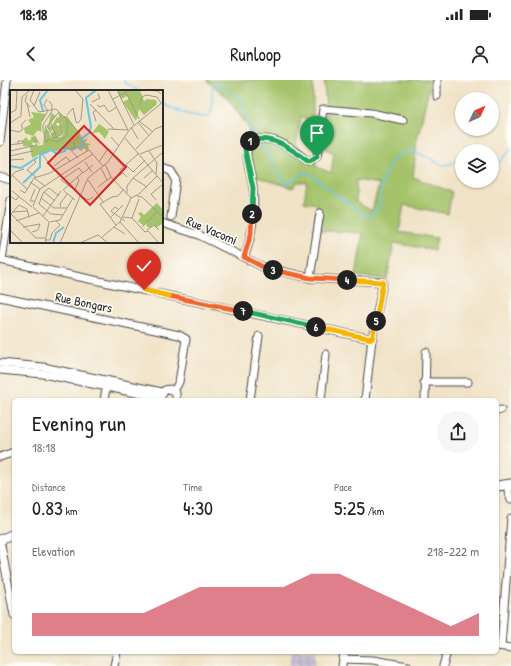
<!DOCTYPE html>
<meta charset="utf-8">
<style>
body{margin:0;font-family:"Patrick Hand",sans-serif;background:#f6f6f6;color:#222;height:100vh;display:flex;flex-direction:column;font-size:15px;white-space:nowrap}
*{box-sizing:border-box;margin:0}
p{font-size:13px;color:#767676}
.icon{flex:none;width:22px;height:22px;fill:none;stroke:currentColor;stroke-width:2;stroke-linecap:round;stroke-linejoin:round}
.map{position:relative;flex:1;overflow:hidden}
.panel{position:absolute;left:12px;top:318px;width:487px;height:256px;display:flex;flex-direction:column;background:#fff;border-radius:6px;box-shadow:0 1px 3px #0004}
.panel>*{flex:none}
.needle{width:26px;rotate:46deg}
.controls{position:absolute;left:455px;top:12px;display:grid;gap:8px}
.controls a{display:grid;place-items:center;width:44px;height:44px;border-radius:50%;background:#fff;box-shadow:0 1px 3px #0004;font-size:20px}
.pin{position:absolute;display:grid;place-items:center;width:34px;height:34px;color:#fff;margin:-41px -17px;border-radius:50% 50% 50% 0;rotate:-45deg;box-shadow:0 0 4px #0007}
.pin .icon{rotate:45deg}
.km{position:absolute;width:20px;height:20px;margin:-10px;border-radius:50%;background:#222;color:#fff;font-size:11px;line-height:20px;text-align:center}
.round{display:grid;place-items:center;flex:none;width:42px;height:42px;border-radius:21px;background:#f6f6f6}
.head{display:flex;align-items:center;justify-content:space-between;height:68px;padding:0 20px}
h1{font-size:22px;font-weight:600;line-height:30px}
.figures{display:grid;grid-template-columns:repeat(3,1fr);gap:6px;height:68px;padding:4px 20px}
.figures div{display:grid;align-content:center}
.figures b{font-size:20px;font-weight:600}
.figures small{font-size:11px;font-weight:400}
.figures p{font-size:11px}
.chart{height:112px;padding:8px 20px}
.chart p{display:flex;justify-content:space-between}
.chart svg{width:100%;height:72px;margin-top:4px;fill:#d1495b;opacity:.7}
.status{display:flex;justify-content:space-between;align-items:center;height:28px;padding:0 20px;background:#fff;direction:ltr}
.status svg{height:11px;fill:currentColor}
header{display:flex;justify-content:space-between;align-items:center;height:52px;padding:0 20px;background:#fff;font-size:18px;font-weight:600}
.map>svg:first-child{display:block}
</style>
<div class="status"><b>18:18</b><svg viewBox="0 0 49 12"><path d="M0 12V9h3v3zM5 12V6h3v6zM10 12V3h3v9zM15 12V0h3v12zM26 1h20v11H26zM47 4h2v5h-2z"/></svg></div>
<header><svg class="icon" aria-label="back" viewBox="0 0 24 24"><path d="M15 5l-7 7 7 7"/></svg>Runloop<svg class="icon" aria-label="person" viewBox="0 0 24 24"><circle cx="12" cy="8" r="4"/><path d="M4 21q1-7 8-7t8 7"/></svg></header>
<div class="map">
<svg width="511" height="586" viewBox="0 0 511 586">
<defs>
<pattern id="industrial-grid" width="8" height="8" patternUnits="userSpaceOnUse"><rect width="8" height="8" fill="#c9bfd7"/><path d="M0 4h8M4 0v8" fill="none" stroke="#ada4b9"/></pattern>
</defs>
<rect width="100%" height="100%" fill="#fdfcf7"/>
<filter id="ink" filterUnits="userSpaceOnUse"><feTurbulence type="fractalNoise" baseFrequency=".025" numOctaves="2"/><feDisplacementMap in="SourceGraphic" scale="8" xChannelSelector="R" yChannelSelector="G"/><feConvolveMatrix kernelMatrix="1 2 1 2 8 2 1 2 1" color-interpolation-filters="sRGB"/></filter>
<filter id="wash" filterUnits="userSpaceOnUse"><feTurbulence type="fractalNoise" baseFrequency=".012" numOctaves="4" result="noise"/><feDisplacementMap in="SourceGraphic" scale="16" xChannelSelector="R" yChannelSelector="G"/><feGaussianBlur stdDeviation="0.9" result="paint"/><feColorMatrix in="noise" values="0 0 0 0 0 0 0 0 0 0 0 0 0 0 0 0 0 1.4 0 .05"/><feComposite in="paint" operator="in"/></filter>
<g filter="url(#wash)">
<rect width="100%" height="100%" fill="#f0e2c6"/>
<path fill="url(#industrial-grid)" d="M291,572H315V586H290Z"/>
<path fill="#a5c36b" stroke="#68774b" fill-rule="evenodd" d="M206,0H313V44L301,36L296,66L317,81L315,86L331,93L334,73L320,66L326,29L324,0H431L417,60L413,97L452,112L448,134L404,125L399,152L437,158L434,170L394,163L387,199L356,196L363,153L314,150L317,124L304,122L307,102H297L293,108L254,96L249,75L251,63L248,47L226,16ZM356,100L379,104L372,131L356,122Z"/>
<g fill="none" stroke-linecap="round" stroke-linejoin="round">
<g stroke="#6ac4e8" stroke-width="1.5">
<path d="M124,0L125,3L139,11"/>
<path d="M162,23C177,31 191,37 209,37C215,27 210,16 213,5H220L243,22L247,44L256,58"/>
<path d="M259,61L285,103H289L302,93H309L362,134L371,136L379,127L382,101L391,82L401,73L412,70L443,85L451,84L462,75"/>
<path d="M492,83L496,86L511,69"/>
</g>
</g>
</g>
<g filter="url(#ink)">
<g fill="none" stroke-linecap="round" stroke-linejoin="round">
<defs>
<g id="minor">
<path d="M437,0V16"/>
<path d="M0,62L7,0"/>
<path d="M162,88L171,91L176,99L171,137"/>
<path d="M0,97L11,100"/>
<path d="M162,143L199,155L263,187L310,198L383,202L372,259L365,320"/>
<path d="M244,177C253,156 255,129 253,107C251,91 243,76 249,61C275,54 289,67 309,82L317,77L323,29L371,33L403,40"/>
<path d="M0,180L372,259"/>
<path d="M2,180L11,120"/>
<path d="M310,198L320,133"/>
<path d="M0,217L179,255L186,259L179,302L174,311"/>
<path d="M0,283L43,287L162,312"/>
<path d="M0,290L43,294L161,318"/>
<path d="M424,302H468"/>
<path d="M161,316L165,310L170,309L176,313V320"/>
<path d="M104,320L107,303"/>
<path d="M250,320L259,256"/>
<path d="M321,320L326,274"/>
<path d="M425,320L426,272"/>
<path d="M497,331L501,330"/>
<path d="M0,377L14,372"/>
<path d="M510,404L508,411L511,419"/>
<path d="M0,460L14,535"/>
<path d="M497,566L511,568"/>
<path d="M501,566L511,438"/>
<path d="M343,579L373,580L408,586"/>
<path d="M114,586L117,572"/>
<path d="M342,586L344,572"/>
<path d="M443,586L447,572"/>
</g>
<g id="major">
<path d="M497,406L511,404"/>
<path d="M0,460L14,454"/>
</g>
</defs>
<use href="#minor" stroke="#494642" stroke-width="9"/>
<use href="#major" stroke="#494642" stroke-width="11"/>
<use href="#minor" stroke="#fff" stroke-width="7"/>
<use href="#major" stroke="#fff" stroke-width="9"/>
</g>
</g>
<g fill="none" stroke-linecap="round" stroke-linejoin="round" filter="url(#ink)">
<defs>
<path id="split-1" d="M250,61C273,54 291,69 309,82L317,77"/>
<path id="split-2" d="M250,61L245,70L253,108L252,134"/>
<path id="split-3" d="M252,134L251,154L244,177L263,187L273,190"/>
<path id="split-4" d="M273,190L310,198L347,200"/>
<path id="split-5" d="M347,200L383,202L376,241"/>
<path id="split-6" d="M316,247L372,259L376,241"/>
<path id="split-7" d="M243,231L316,247"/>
<path id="split-8" d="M169,216L243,231"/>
<path id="split-9" d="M144,210L169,216"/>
</defs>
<use href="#split-1" stroke="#fff" stroke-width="8"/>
<use href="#split-2" stroke="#fff" stroke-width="8"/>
<use href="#split-3" stroke="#fff" stroke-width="8"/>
<use href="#split-4" stroke="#fff" stroke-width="8"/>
<use href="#split-5" stroke="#fff" stroke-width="8"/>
<use href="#split-6" stroke="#fff" stroke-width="8"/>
<use href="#split-7" stroke="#fff" stroke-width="8"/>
<use href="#split-8" stroke="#fff" stroke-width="8"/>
<use href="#split-9" stroke="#fff" stroke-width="8"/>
<use href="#split-1" stroke="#22a559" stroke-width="5"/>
<use href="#split-2" stroke="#22a559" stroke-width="5"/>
<use href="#split-3" stroke="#f0652b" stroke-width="5"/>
<use href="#split-4" stroke="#f0652b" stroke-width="5"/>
<use href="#split-5" stroke="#f5b400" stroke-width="5"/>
<use href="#split-6" stroke="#f5b400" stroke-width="5"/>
<use href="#split-7" stroke="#22a559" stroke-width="5"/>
<use href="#split-8" stroke="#f0652b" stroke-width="5"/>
<use href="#split-9" stroke="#f5b400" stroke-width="5"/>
</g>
<g text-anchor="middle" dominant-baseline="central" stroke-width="3.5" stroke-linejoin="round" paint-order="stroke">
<g font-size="13" fill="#2b2b2b" stroke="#fdfcf7">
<text transform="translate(212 150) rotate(23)">Rue Vacomi</text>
<text transform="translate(84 222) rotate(12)">Rue Bongars</text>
</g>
</g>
<g transform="translate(10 10)">
<rect width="153" height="153" fill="#f0e2c6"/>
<path d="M107,0H130L134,11L137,9L146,10L147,14L134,25L129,19L126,31L113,12L119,9L117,6L111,9ZM21,22L36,24L32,31L31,42L28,40L23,46L15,43L14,38L21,34L18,30L24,27ZM49,22L53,26L50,33H46L47,36L51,35L53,43L44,48L41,46L44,39L41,41L38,37L41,23L46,26L40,34L41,37L47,27L49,28ZM54,26H57L74,50L78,48L75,53L81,54L78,56L79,59L77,61L74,58L71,61L67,58L63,61L55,58L45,62L39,60L22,68L20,57L13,56V50L16,47L19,51L25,45L30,54L26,52L22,53L23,56L33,55L35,34L41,47H51L54,44L51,34ZM147,113L153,120V133L146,138L144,135L140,138L136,136L137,132L134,136L128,131L131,127L128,123L131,122L134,125Z" fill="#a5c36b"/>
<path d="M89,34L99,41L95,49L89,42L82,43Z" fill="#a5c36b"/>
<path fill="none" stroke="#6ac4e8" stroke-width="2" d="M33,21L30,10L38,0M62,59L74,56L71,49L79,43L81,37L76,8L86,0M0,76L11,78L28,67M13,93L30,77V65L41,60L47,64L55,61L54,58L59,59M43,153L46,143L54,137"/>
<path fill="none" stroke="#a19988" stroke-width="1" d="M24,0L20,10L29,22L46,19L70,43M98,0L118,40M107,0L124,35M115,0L129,29M136,0L147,1L151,4M17,5L15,11L20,17M103,9L116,2M82,12L90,8L88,4M17,13L20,27M80,14L104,39M87,15L90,17L94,15L99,22L107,17M24,16L30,2M129,16L132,7L136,5L147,7L151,13M86,20L83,22L86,31M49,22L37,36L44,48L53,44L50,33L54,26M0,23L6,20L7,0M57,25L63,18L66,32L68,33L71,29L73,9L65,0M32,31L38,21L34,15L37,9M129,31L143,42M128,32L139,46M0,33L11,26L12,7L20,0M41,33L47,48M121,37L128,49M98,39L118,40M0,40L9,42L13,39L11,35L16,30M39,42H33V35L42,21V15L39,11M34,43L36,53L38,49L48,52L58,45L56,40L58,38L56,32H59M101,47L109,56M115,48L153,93M0,55L6,54H8L13,53V51H8V54M126,59L145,39L153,36M0,61L27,55L23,47L21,48M139,61L147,73L146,84M130,64L153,55M33,65L44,81M103,65L114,77M0,66L23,61M68,68L60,59L65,57L63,52L69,47M0,70L14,69M24,70L26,72L17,80L26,87M75,72L82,82M89,72L97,60M95,74L101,87L121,108M116,75L123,82L135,70M44,76L56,67L60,71M91,78L97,90M110,80L129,63M73,83L83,75M2,85L17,99M67,87L69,90L65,100L51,90L69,78L73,83M0,88L5,82L14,79M24,88L35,96M123,88L137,97M134,88L143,80M104,89L113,83L117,87M78,90L93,112M20,92L30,99M88,97L101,87M10,100L15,103L24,88L40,83L79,60L93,76M53,100L72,83M2,101L22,117M54,101L65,110M34,102L45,111M117,103V96L123,88L153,62M0,106L6,110L9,106M49,106L39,98L33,103L29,114L41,124L53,125M71,106L78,110L83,107M127,106L132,107L153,127M31,108L44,118H57M121,108L129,104L147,86M146,110L141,104L153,94M24,111H20L25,99M23,116L30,99L83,64M23,117L39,132M51,117L50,114L57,104M108,119L105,117L101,121L115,131M2,122L18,121M33,126L51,101M19,127L17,119L9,115L1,124L26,148H35M113,127L122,128L135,142M100,128L113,115M122,128L129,109M6,131L29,123M40,132L50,130L63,108M110,132L129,153M106,135L90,114L102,107L108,106L114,99M13,137L30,134L28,140L22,142M104,137L115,144M132,137L147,122M0,140L13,153M137,140L144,135L149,140M135,142L138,141L149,153M92,147L110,132L121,108M35,150H40L42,143L50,135L46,131M35,153L39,132M50,153L78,88L98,72L120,39L153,12M70,153L88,145L98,153"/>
<path fill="#d62828" fill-opacity="0.15" stroke="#d62828" stroke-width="2" d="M74,36L116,77L80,115L38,73Z"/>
<rect width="153" height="153" fill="none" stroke="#2b2b2b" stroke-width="2"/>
</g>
</svg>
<div class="controls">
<a><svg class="needle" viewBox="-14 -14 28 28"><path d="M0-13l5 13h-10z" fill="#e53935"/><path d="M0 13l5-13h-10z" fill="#767676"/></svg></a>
<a><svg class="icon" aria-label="layers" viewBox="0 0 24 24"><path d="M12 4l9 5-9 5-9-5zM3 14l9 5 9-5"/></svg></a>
</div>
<div class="pin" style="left:317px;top:77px;background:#1e9e55"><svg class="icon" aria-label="arrive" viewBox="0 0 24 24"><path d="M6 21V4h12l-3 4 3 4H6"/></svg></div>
<div class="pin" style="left:144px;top:210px;background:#d93025"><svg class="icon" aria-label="check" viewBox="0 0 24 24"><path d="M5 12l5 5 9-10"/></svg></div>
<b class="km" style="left:250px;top:61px">1</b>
<b class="km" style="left:252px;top:134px">2</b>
<b class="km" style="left:273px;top:190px">3</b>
<b class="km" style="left:347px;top:200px">4</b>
<b class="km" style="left:376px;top:241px">5</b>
<b class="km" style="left:316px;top:247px">6</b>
<b class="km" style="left:243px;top:231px">7</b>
<section class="panel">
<div class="head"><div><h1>Evening run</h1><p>18:18</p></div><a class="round"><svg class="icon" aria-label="share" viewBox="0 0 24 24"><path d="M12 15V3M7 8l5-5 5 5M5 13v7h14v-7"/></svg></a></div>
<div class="figures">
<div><p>Distance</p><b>0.83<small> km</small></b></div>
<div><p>Time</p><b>4:30</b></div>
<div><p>Pace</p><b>5:25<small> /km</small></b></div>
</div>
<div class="chart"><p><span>Elevation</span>218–222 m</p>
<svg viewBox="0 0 160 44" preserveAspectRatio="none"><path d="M0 44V30L10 30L20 30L30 30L40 30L50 22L60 14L70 14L80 14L90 14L100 6L110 6L120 14L130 22L140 30L150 38L160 30V44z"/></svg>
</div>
</section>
</div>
